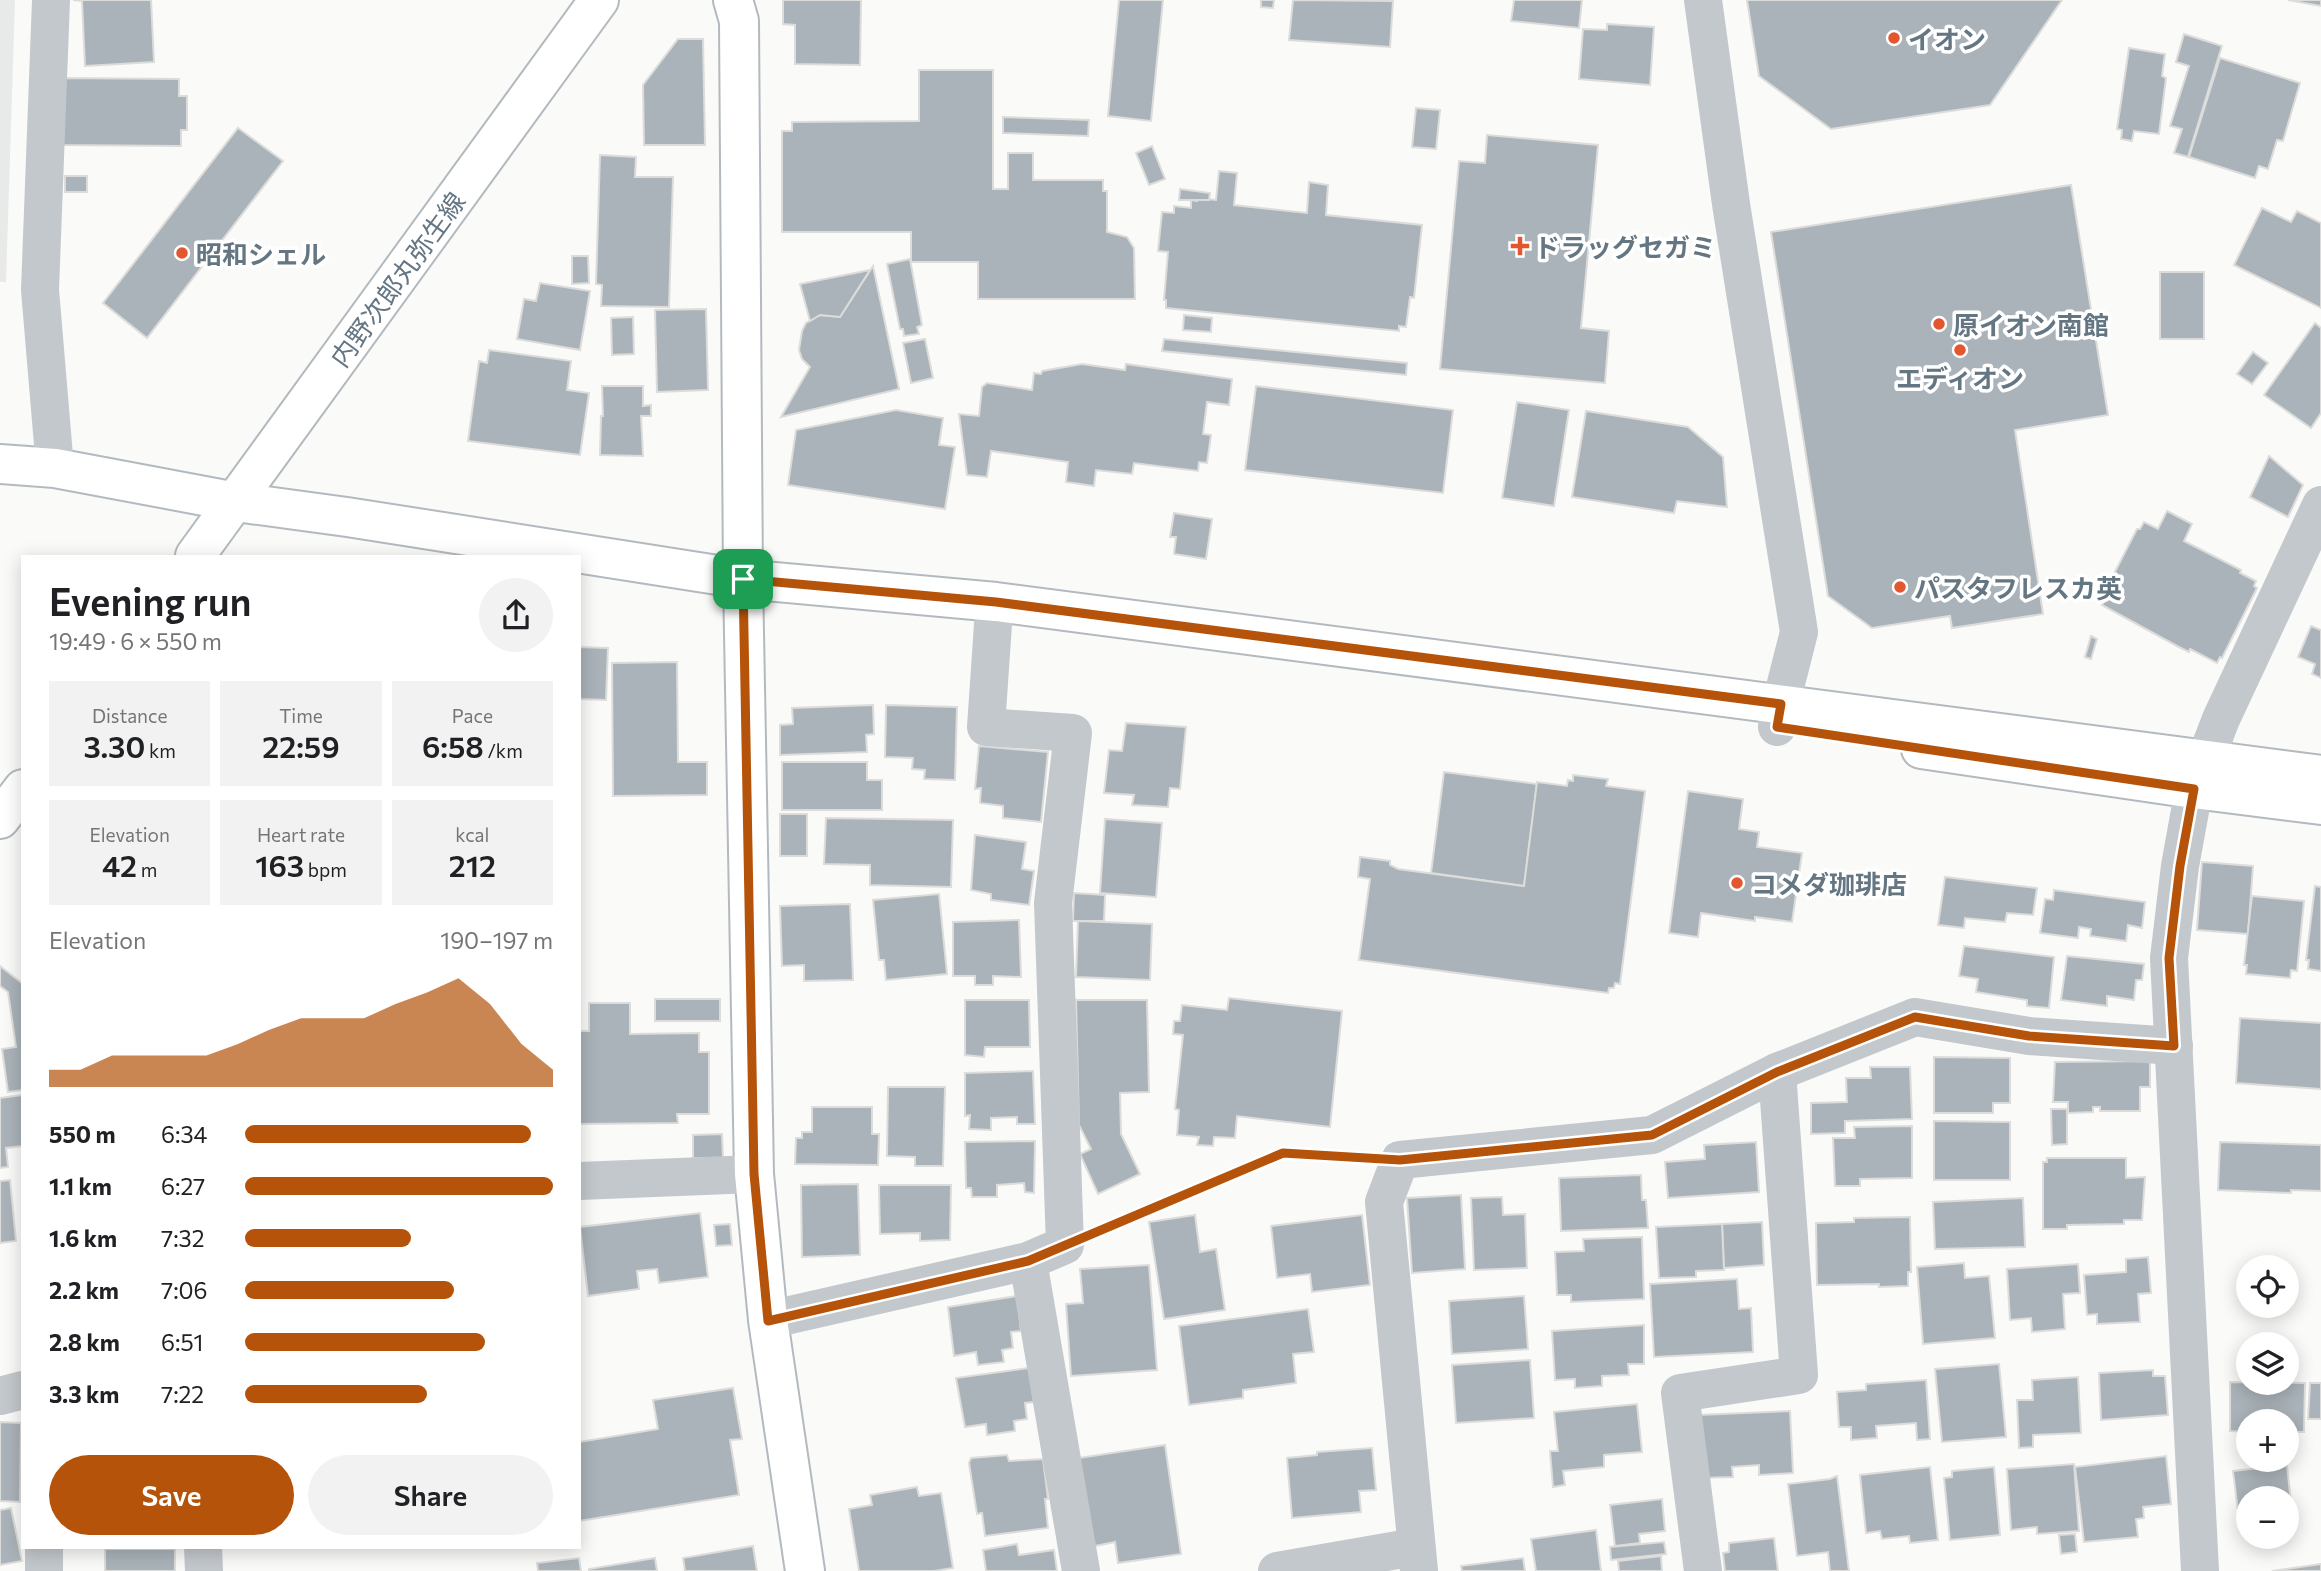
<!DOCTYPE html>
<meta charset="utf-8">
<style>
body{margin:0;font-family:Commissioner,"Noto Sans JP",sans-serif;background:#f2f2f2;color:#202124;height:100vh;display:flex;flex-direction:column;font-size:26px;white-space:nowrap}
*{box-sizing:border-box;margin:0}
p{font-size:23px;color:#757577}
.icon{flex:none;width:38px;height:38px;fill:none;stroke:currentColor;stroke-width:2;stroke-linecap:round;stroke-linejoin:round}
.map{position:relative;flex:1;overflow:hidden}
.drawer{position:absolute;left:21px;top:555px;width:560px;height:994px;display:flex;flex-direction:column;background:#fff;border-radius:0px;box-shadow:0 4px 18px #0003}
.drawer>*{flex:none}
.controls{position:absolute;left:2236px;top:1255px;display:grid;gap:14px}
.controls a{display:grid;place-items:center;width:63px;height:63px;border-radius:50%;background:#fff;box-shadow:0 4px 18px #0003;font-size:35px}
.pin{position:absolute;display:grid;place-items:center;width:60px;height:60px;color:#fff;margin:-30px;border-radius:14px;box-shadow:0 4px 10px #0006}
.round{display:grid;place-items:center;flex:none;width:74px;height:74px;border-radius:37px;background:#f2f2f2}
.head{display:flex;align-items:center;justify-content:space-between;height:119px;padding:0 28px}
h1{font-size:38px;font-weight:600;line-height:52px}
.stats{display:grid;grid-template-columns:repeat(3,1fr);gap:10px;height:119px;padding:7px 28px}
.stats div{display:grid;align-content:center;border-radius:0px;background:#f2f2f2;text-align:center}
.stats b{font-size:30px;font-weight:600}
.stats small{font-size:19px;font-weight:400}
.stats p{font-size:19px}
.chart{height:196px;padding:14px 28px}
.chart p{display:flex;justify-content:space-between}
.chart svg{width:100%;height:126px;margin-top:7px;fill:#b45309;opacity:.7}
.action{display:flex;gap:14px;margin-top:auto;padding:14px 28px}
.action a{flex:1;height:80px;border-radius:42px;background:#b45309;color:#fff;font-size:28px;font-weight:600;line-height:80px;text-align:center}
.action a+a{background:#f2f2f2;color:#202124}
ul{padding:0 28px;list-style:none;font-size:23px}
li{display:grid;grid-template-columns:112px 84px 1fr;align-items:center;height:52px}
li i{height:18px;border-radius:9px;background:#b45309}
.map>svg:first-child{display:block}
</style>
<div class="map">
<svg width="2321" height="1571" viewBox="0 0 2321 1571">
<rect width="100%" height="100%" fill="#fafaf8"/>
<path fill="#e8e9e9" d="M0,0H15L6,282H0Z"/>
<g fill="#aab3b9" stroke="#dcdcda" stroke-width="2">
<path d="M73,0H151L154,62L85,66L82,1Z"/>
<path d="M783,0H861L860,65L795,64V25L783,24Z"/>
<path d="M1119,0H1163L1151,121L1108,116Z"/>
<path d="M1261,0H1274L1273,8L1261,7Z"/>
<path d="M1293,0L1393,1L1390,47L1289,40Z"/>
<path d="M1514,0H1582L1579,28L1511,21Z"/>
<path d="M1747,0H2062L1990,105L1831,129L1759,76Z"/>
<path d="M2288,0H2321V6Z"/>
<path d="M1607,24L1654,27L1650,85L1579,79L1583,29L1607,30Z"/>
<path d="M2184,34L2222,46L2188,157L2174,153L2182,129L2170,126L2189,66L2176,62Z"/>
<path d="M678,39H703L705,145H644L643,85Z"/>
<path d="M2129,48L2165,54L2162,76L2166,78L2159,134L2134,131L2132,141L2121,139L2122,130L2117,129Z"/>
<path d="M2220,58L2300,83L2283,141L2277,140L2268,169L2259,166L2255,178L2189,157Z"/>
<path d="M919,70H993V189H1008V153H1033V180H1103V191H1107V232L1127,237L1134,248L1135,299H978V262H911V232H782V131H792V122L919,121Z"/>
<path d="M60,78L179,79V96H187V130H181V146L60,145Z"/>
<path d="M1416,108L1440,110L1436,149L1412,147Z"/>
<path d="M1003,117L1089,120L1088,136L1003,133Z"/>
<path d="M238,128L283,161L147,338L103,303Z"/>
<path d="M1487,135L1598,145L1581,328L1609,331L1605,383L1440,369L1459,161L1485,163Z"/>
<path d="M1152,146L1165,179L1149,185L1136,153Z"/>
<path d="M600,155L636,157L635,177H673L669,307L601,306L602,285L596,284Z"/>
<path d="M1219,171L1237,173L1234,205L1307,213L1309,182L1328,185L1326,215L1422,225L1414,298L1410,297L1406,327L1399,326V331L1166,308V300H1164L1168,252L1158,251L1162,212L1174,213V206L1191,208V200L1197,201V198L1216,200Z"/>
<rect x="65" y="176" width="22" height="16"/>
<path d="M2071,185L2108,415L2015,430L2043,614L1952,628L1950,616L1872,628L1828,596L1771,232Z"/>
<path d="M1180,189L1210,193L1209,200H1179Z"/>
<path d="M2262,208L2291,222L2297,211L2321,223V308L2234,265Z"/>
<path d="M572,256H588L589,283L572,284Z"/>
<path d="M910,259L922,325L917,327L919,334L904,336L903,329H900L887,264Z"/>
<path d="M873,266L899,389L781,417L810,367L802,359L799,350L802,331L806,323L820,315L840,317Z"/>
<path d="M870,270L840,317L820,315L810,321L800,284Z"/>
<rect x="2160" y="272" width="44" height="67"/>
<path d="M540,283L590,291L580,350L517,339L524,299L536,301Z"/>
<path d="M706,309L708,390L657,392L655,310Z"/>
<path d="M1184,315L1212,318L1211,332L1183,330Z"/>
<path d="M633,317L634,354L612,355L611,318Z"/>
<path d="M2315,323L2321,328V413L2311,428L2264,395Z"/>
<path d="M925,339L933,378L911,383L903,343Z"/>
<path d="M1164,339L1407,363L1406,375L1162,351Z"/>
<path d="M489,350L571,361L567,390L589,393L580,455L468,441L479,361L487,363Z"/>
<path d="M2253,352L2268,363L2252,384L2237,374Z"/>
<path d="M1082,364L1125,370L1126,364L1232,379L1229,405L1207,402L1203,434L1211,435L1207,463L1199,462L1198,471L1134,463L1132,474L1096,470L1094,486L1066,482L1068,462L991,451L987,477L967,475L959,414L979,416L982,387L987,383L1032,390L1034,373L1041,374L1042,371Z"/>
<path d="M602,386H643V406L651,405V416H641L643,456L600,455L601,416H603Z"/>
<path d="M1256,386L1453,410L1443,493L1245,470Z"/>
<path d="M1517,402L1569,410L1554,506L1502,498Z"/>
<path d="M896,410L943,418L939,445L955,447L945,509L788,485L796,430Z"/>
<path d="M1586,411L1688,427L1723,457L1727,507L1677,501L1674,513L1572,497Z"/>
<path d="M2269,456L2303,485L2288,517L2250,497Z"/>
<path d="M2167,511L2192,524L2184,541L2241,570L2240,573L2256,581L2254,586L2257,588L2222,658L2220,657L2217,663L2190,649L2189,652L2177,646L2102,605L2105,600L2101,599L2137,529H2140L2144,522L2158,529Z"/>
<path d="M1174,513L1212,519L1206,559L1174,554L1176,537H1170Z"/>
<path d="M2311,626L2321,630V678L2312,674L2315,664L2298,657Z"/>
<path d="M2091,636L2097,639L2091,659L2085,657Z"/>
<path d="M579,647L608,648L606,700L579,699Z"/>
<path d="M677,662L678,762H707V795L613,796L612,663Z"/>
<path d="M873,705L874,734L866,735L867,752L780,755V725L793,724L792,708Z"/>
<path d="M886,705L957,707L955,780L924,779L925,770L912,769L913,758L885,757Z"/>
<path d="M1126,723L1186,727L1180,789L1170,788L1168,807L1132,805L1134,795L1104,793L1109,750L1122,751Z"/>
<path d="M979,746L1048,752L1041,822L1003,818V806L980,803L981,788L975,789Z"/>
<path d="M782,762H867V780H882V810H782Z"/>
<path d="M1444,772L1537,784L1524,886L1431,873Z"/>
<path d="M1573,775L1608,779L1606,786L1645,791L1620,984L1615,983L1614,988H1609L1608,993L1359,960L1370,879L1358,877L1360,857L1390,861V865L1398,869L1524,886L1537,782L1567,786L1568,780L1573,781Z"/>
<path d="M1688,791L1743,799L1739,829L1759,832L1757,847L1802,853L1792,922L1755,917V921L1701,913L1698,937L1669,933Z"/>
<rect x="780" y="814" width="27" height="42"/>
<path d="M826,818L953,820L951,887L870,885V865L824,864Z"/>
<path d="M1105,819L1162,823L1156,897L1100,893Z"/>
<path d="M975,835L1026,842L1022,869L1034,871L1029,905L991,900V894L971,890Z"/>
<path d="M2202,862L2253,866L2248,934L2197,930Z"/>
<path d="M1945,877L2037,888L2033,915L2007,913L2005,922L1965,918L1964,928L1938,925Z"/>
<path d="M2315,886L2321,887V971L2308,969L2309,960H2306Z"/>
<path d="M2054,890L2145,902L2142,928L2128,925L2126,941L2090,936L2091,929L2079,927L2078,938L2040,933L2045,899L2053,900Z"/>
<path d="M1074,893L1105,895L1104,921H1073Z"/>
<path d="M939,894L947,974L886,980L884,960H879L873,900Z"/>
<path d="M2252,896L2304,901L2297,971L2291,970L2290,978L2246,974L2247,965H2244Z"/>
<path d="M850,904L853,980L804,981V965L782,966L780,906Z"/>
<path d="M1019,920L1021,977L993,976V985H975V976H953V922Z"/>
<path d="M1078,921L1152,924L1150,980L1076,977Z"/>
<path d="M1964,946L2054,957L2049,1008L2027,1006V1000L1976,992L1978,979L1959,976Z"/>
<path d="M2067,956L2144,964L2142,980H2136L2134,1000L2107,996V1006L2061,1000Z"/>
<path d="M0,966L23,984V1090L8,1092L2,1049L16,1047L8,992L0,986Z"/>
<path d="M1229,998L1342,1011L1330,1127L1237,1116L1235,1138L1214,1137L1213,1146L1197,1145L1199,1137L1177,1135L1179,1110L1175,1109L1183,1035L1173,1034L1174,1021H1180L1182,1005L1227,1010Z"/>
<rect x="655" y="999" width="65" height="22"/>
<path d="M965,1000H1029L1030,1047H985L984,1057L965,1055Z"/>
<path d="M1076,1000H1147L1149,1092L1120,1093L1121,1134L1140,1174L1098,1194L1080,1154L1091,1149L1079,1125Z"/>
<path d="M589,1003H630V1034L699,1033V1052H709V1114H677L678,1123L579,1124V1031H589Z"/>
<path d="M2240,1018L2321,1023V1089L2236,1083Z"/>
<path d="M1934,1057L2010,1058V1103H1993V1113H1934Z"/>
<path d="M2150,1061V1087H2140V1111H2100V1107H2093V1112L2068,1113V1102H2053L2055,1062Z"/>
<path d="M1870,1067H1910L1912,1119L1845,1121V1133L1811,1134V1103L1847,1102L1846,1078H1871Z"/>
<path d="M1033,1071L1035,1124H1017V1117L991,1118V1130L969,1129L970,1115L965,1116V1073Z"/>
<path d="M888,1087H945L943,1166H915V1157L887,1156Z"/>
<path d="M22,1095L23,1146L6,1148L8,1167L0,1168V1098Z"/>
<path d="M812,1107H872V1134H879L878,1165L795,1164L796,1138H802V1132H812Z"/>
<path d="M2051,1109H2067V1144L2052,1145Z"/>
<path d="M1934,1121L2010,1122V1180H1934Z"/>
<path d="M1912,1126V1178L1860,1179V1186H1835L1833,1138H1855L1854,1127Z"/>
<path d="M722,1134L723,1158H693V1135Z"/>
<path d="M1035,1141L1034,1193L1025,1192L1024,1183L997,1185V1197H972L971,1188H966L965,1142Z"/>
<path d="M1756,1142L1759,1192L1668,1198L1665,1162L1705,1159L1704,1145Z"/>
<path d="M2220,1142L2321,1145V1191L2291,1190V1193L2218,1190Z"/>
<path d="M2047,1158H2126V1178L2145,1177L2142,1220H2124V1224L2067,1225V1229H2043V1162H2047Z"/>
<path d="M1641,1175L1642,1200H1646L1648,1228L1561,1231L1559,1178Z"/>
<path d="M10,1180L16,1241L0,1243V1181Z"/>
<path d="M858,1184L860,1255L802,1257L801,1185Z"/>
<path d="M879,1185H951L950,1240L920,1241V1233L880,1234Z"/>
<path d="M1461,1195L1465,1269L1412,1273L1407,1198Z"/>
<path d="M1502,1197L1503,1215L1525,1214L1527,1268L1474,1270L1471,1198Z"/>
<path d="M2023,1198L2025,1247L1935,1249L1933,1202Z"/>
<path d="M700,1213L708,1277L659,1283L657,1269L637,1271L639,1289L588,1296L580,1227Z"/>
<path d="M1195,1215L1200,1252L1216,1249L1225,1310L1164,1319L1149,1222Z"/>
<path d="M1362,1215L1370,1285L1312,1292L1310,1274L1277,1278L1271,1226Z"/>
<path d="M1910,1217L1911,1272H1908V1286L1879,1287V1284L1817,1285L1816,1223L1854,1222V1218Z"/>
<path d="M1762,1222L1764,1265L1724,1268L1722,1224Z"/>
<path d="M730,1224L732,1245L716,1246L714,1225Z"/>
<path d="M1722,1224L1724,1270L1696,1271V1277L1659,1278L1656,1227Z"/>
<path d="M1642,1237L1644,1299L1571,1302V1295H1557L1555,1252L1584,1251L1583,1239Z"/>
<path d="M2148,1257L2151,1293L2138,1294L2140,1322L2097,1324V1314L2087,1315L2084,1275L2126,1272V1259Z"/>
<path d="M1964,1263L1965,1278L1989,1276L1995,1338L1923,1344L1917,1267Z"/>
<path d="M2078,1264L2080,1293L2063,1294L2065,1329L2032,1332L2031,1318L2010,1320L2007,1269Z"/>
<path d="M1149,1265L1157,1370L1071,1376L1066,1304L1083,1303L1080,1269Z"/>
<path d="M1737,1279L1739,1309L1751,1308L1753,1352L1654,1357L1650,1284Z"/>
<path d="M1017,1296L1021,1331L1011,1332L1013,1348L1002,1350L1004,1362L978,1365L976,1352L954,1356L948,1307Z"/>
<path d="M1524,1296L1528,1349L1452,1354L1449,1301Z"/>
<path d="M1308,1309L1314,1352L1293,1354L1296,1383L1243,1390V1398L1189,1405L1179,1326Z"/>
<path d="M1644,1325V1364H1628L1629,1375L1602,1376V1386L1575,1388V1379L1555,1380L1552,1331Z"/>
<path d="M1530,1360L1534,1418L1456,1423L1452,1365Z"/>
<path d="M1999,1364L2006,1437L1942,1442L1935,1369Z"/>
<path d="M1029,1368L1034,1402L1025,1403L1027,1419L1014,1421L1015,1431L987,1435L986,1424L965,1427L956,1378Z"/>
<path d="M2153,1370V1376H2165L2168,1415L2101,1420L2099,1373Z"/>
<path d="M2078,1377L2081,1433L2033,1435V1447L2019,1448L2017,1400H2033L2032,1380Z"/>
<path d="M1926,1380L1930,1439L1917,1440L1916,1423L1876,1426L1877,1438L1851,1440V1427H1839L1837,1392L1866,1390V1384Z"/>
<path d="M2230,1382L2305,1383L2304,1432H2287V1421H2249V1432L2230,1431Z"/>
<path d="M2310,1383H2321V1419H2308Z"/>
<path d="M733,1388L742,1439L730,1440L739,1495L579,1521V1442L658,1429L653,1400Z"/>
<path d="M1637,1404L1642,1452L1604,1455V1467L1563,1471L1565,1485L1553,1487L1550,1451H1558L1554,1412Z"/>
<path d="M1790,1411L1793,1473L1759,1475V1465L1732,1467L1733,1477L1701,1478L1698,1415Z"/>
<path d="M0,1422L21,1423L20,1502L0,1501Z"/>
<path d="M1165,1445L1181,1554L1118,1563L1115,1542L1095,1546L1072,1459Z"/>
<path d="M1372,1448L1376,1490L1359,1491L1361,1512L1292,1518L1287,1458L1317,1455V1452Z"/>
<path d="M1007,1455L1009,1461L1043,1459L1048,1499H1045L1048,1528L985,1536L982,1513L977,1514L969,1463L971,1458Z"/>
<path d="M2166,1456L2171,1504L2143,1507L2144,1518L2136,1519L2138,1537L2084,1542L2075,1467Z"/>
<path d="M2074,1464L2079,1531L2037,1534V1527L2011,1530L2007,1469Z"/>
<path d="M2287,1465L2293,1521L2287,1522V1498H2249V1526L2240,1527L2233,1471Z"/>
<path d="M1930,1467L1938,1540L1910,1543L1909,1536L1882,1539L1880,1531L1866,1533L1860,1475Z"/>
<path d="M1994,1467L2000,1535L1950,1540L1944,1478L1952,1477V1471Z"/>
<path d="M1837,1476L1849,1571H1830L1828,1552L1797,1556L1788,1484L1830,1479Z"/>
<path d="M917,1487L919,1496L941,1493L953,1568L934,1571H859L849,1509L872,1505L870,1495Z"/>
<path d="M1662,1499L1665,1531L1639,1534L1640,1543L1615,1546L1610,1505Z"/>
<path d="M11,1508L22,1561L0,1565V1510Z"/>
<path d="M1596,1530L1601,1571H1536L1531,1539Z"/>
<path d="M2075,1534L2077,1552L2061,1554L2059,1535Z"/>
<path d="M1774,1538L1778,1571H1725L1723,1553L1729,1552V1543Z"/>
<path d="M1664,1542L1666,1554L1611,1560L1610,1547Z"/>
<path d="M1017,1544L1019,1555L1054,1550L1057,1571H986L983,1550Z"/>
<path d="M753,1546L757,1571H685L683,1558Z"/>
<rect x="105" y="1549" width="70" height="22"/>
<path d="M1661,1556L1662,1571H1619L1618,1561Z"/>
<path d="M579,1558L581,1571H538L537,1563Z"/>
<path d="M655,1558L657,1571H589V1569Z"/>
<path d="M1523,1558L1525,1571H1462L1461,1566Z"/>
<path d="M2321,1564V1571H2272Z"/>
</g>
<g fill="none" stroke-linecap="round" stroke-linejoin="round">
<defs>
<g id="secondary">
<path d="M733,0L739,21L743,579L754,1174L768,1320L805,1571"/>
<path d="M0,464L55,468L236,502L347,517L743,579L996,602L2321,775"/>
<path d="M195,556L599,0"/>
<path d="M1921,749L2194,789L2321,805"/>
<path d="M0,819L23,789"/>
</g>
</defs>
<use href="#secondary" stroke="#b3babf" stroke-width="42"/>
<path stroke="#bbbfc2" stroke-width="4.5" stroke-dasharray="3.5 3.5" stroke-linecap="butt" d="M1108,1227L1283,1153L1353,1157"/>
<g stroke="#c3c8cc" stroke-width="38">
<path d="M51,0L40,290L55,468"/>
<path d="M1703,0L1731,204L1799,632L1781,703L1777,727"/>
<path d="M579,1181L754,1174"/>
<path d="M1028,1261L1081,1571"/>
<path d="M768,1320L1028,1261L1065,1245L1053,903L1073,733L986,727L993,624"/>
<path d="M0,1396L23,1390"/>
<path d="M44,1547V1571"/>
<path d="M203,1547L204,1571"/>
<path d="M1277,1571L1415,1547"/>
<path d="M1419,1571L1384,1202L1400,1160L1652,1135L1777,1072L1915,1017L2029,1036L2174,1046"/>
<path d="M1703,1571L1680,1393L1799,1375L1777,1072"/>
<path d="M2200,1571L2169,958L2180,866L2194,789L2221,719L2321,505"/>
</g>
<use href="#secondary" stroke="#fff" stroke-width="38"/>
</g>
<g fill="none" stroke-linecap="round" stroke-linejoin="round">
<defs>
<path id="route" d="M743,579L996,602L1781,704L1777,727L2194,789L2180,866L2169,958L2174,1046L2029,1036L1915,1017L1777,1072L1652,1135L1400,1160L1283,1153L1028,1261L768,1321L754,1174Z"/>
</defs>
<use href="#route" stroke="#fff" stroke-width="14"/>
<use href="#route" stroke="#b45309" stroke-width="9"/>
</g>
<g fill="#e4572e" stroke="#fff" stroke-width="2.5">
<circle cx="1894" cy="38" r="7"/>
<path d="M1516.5 235.5h7v7h7v7h-7v7h-7v-7h-7v-7h7z"/>
<circle cx="182" cy="253" r="7"/>
<circle cx="1939" cy="324" r="7"/>
<circle cx="1960" cy="350" r="7"/>
<circle cx="1900" cy="587" r="7"/>
<circle cx="1737" cy="883" r="7"/>
</g>
<g text-anchor="middle" dominant-baseline="central" stroke-width="7" stroke-linejoin="round" paint-order="stroke">
<g font-size="26" font-weight="bold" fill="#657683" stroke="#fff" text-anchor="start">
<text x="1908" y="38">イオン</text>
<text x="1534" y="246">ドラッグセガミ</text>
<text x="196" y="253">昭和シェル</text>
<text x="1953" y="324">原イオン南館</text>
<text x="1960" y="377" text-anchor="middle">エディオン</text>
<text x="1914" y="587">パスタフレスカ英</text>
<text x="1751" y="883">コメダ珈琲店</text>
</g>
<g font-size="26" fill="#657683" stroke="#fff">
<text transform="translate(397 279) rotate(-54)">内野次郎丸弥生線</text>
</g>
</g>
</svg>
<div class="controls">
<a><svg class="icon" aria-label="locate" viewBox="0 0 24 24"><circle cx="12" cy="12" r="6"/><path d="M12 2v4M12 18v4M2 12h4M18 12h4"/></svg></a>
<a><svg class="icon" aria-label="layers" viewBox="0 0 24 24"><path d="M12 4l9 5-9 5-9-5zM3 14l9 5 9-5"/></svg></a>
<a>+</a>
<a>−</a>
</div>
<div class="pin" style="left:743px;top:579px;background:#1e9e55"><svg class="icon" aria-label="arrive" viewBox="0 0 24 24"><path d="M6 21V4h12l-3 4 3 4H6"/></svg></div>
<section class="drawer">
<div class="head"><div><h1>Evening run</h1><p>19:49 · 6 × 550 m</p></div><a class="round"><svg class="icon" aria-label="share" viewBox="0 0 24 24"><path d="M12 15V3M7 8l5-5 5 5M5 13v7h14v-7"/></svg></a></div>
<div class="stats">
<div><p>Distance</p><b>3.30<small> km</small></b></div>
<div><p>Time</p><b>22:59</b></div>
<div><p>Pace</p><b>6:58<small> /km</small></b></div>
</div>
<div class="stats">
<div><p>Elevation</p><b>42<small> m</small></b></div>
<div><p>Heart rate</p><b>163<small> bpm</small></b></div>
<div><p>kcal</p><b>212</b></div>
</div>
<div class="chart"><p><span>Elevation</span>190–197 m</p>
<svg viewBox="0 0 160 44" preserveAspectRatio="none"><path d="M0 44V38L10 38L20 33L30 33L40 33L50 33L60 29L70 24L80 20L90 20L100 20L110 15L120 11L130 6L140 15L150 29L160 38V44z"/></svg>
</div>
<ul>
<li><b>550 m</b>6:34<i style="width:93%"></i></li>
<li><b>1.1 km</b>6:27<i style="width:100%"></i></li>
<li><b>1.6 km</b>7:32<i style="width:54%"></i></li>
<li><b>2.2 km</b>7:06<i style="width:68%"></i></li>
<li><b>2.8 km</b>6:51<i style="width:78%"></i></li>
<li><b>3.3 km</b>7:22<i style="width:59%"></i></li>
</ul>
<div class="action"><a>Save</a><a>Share</a></div>
</section>
</div>
